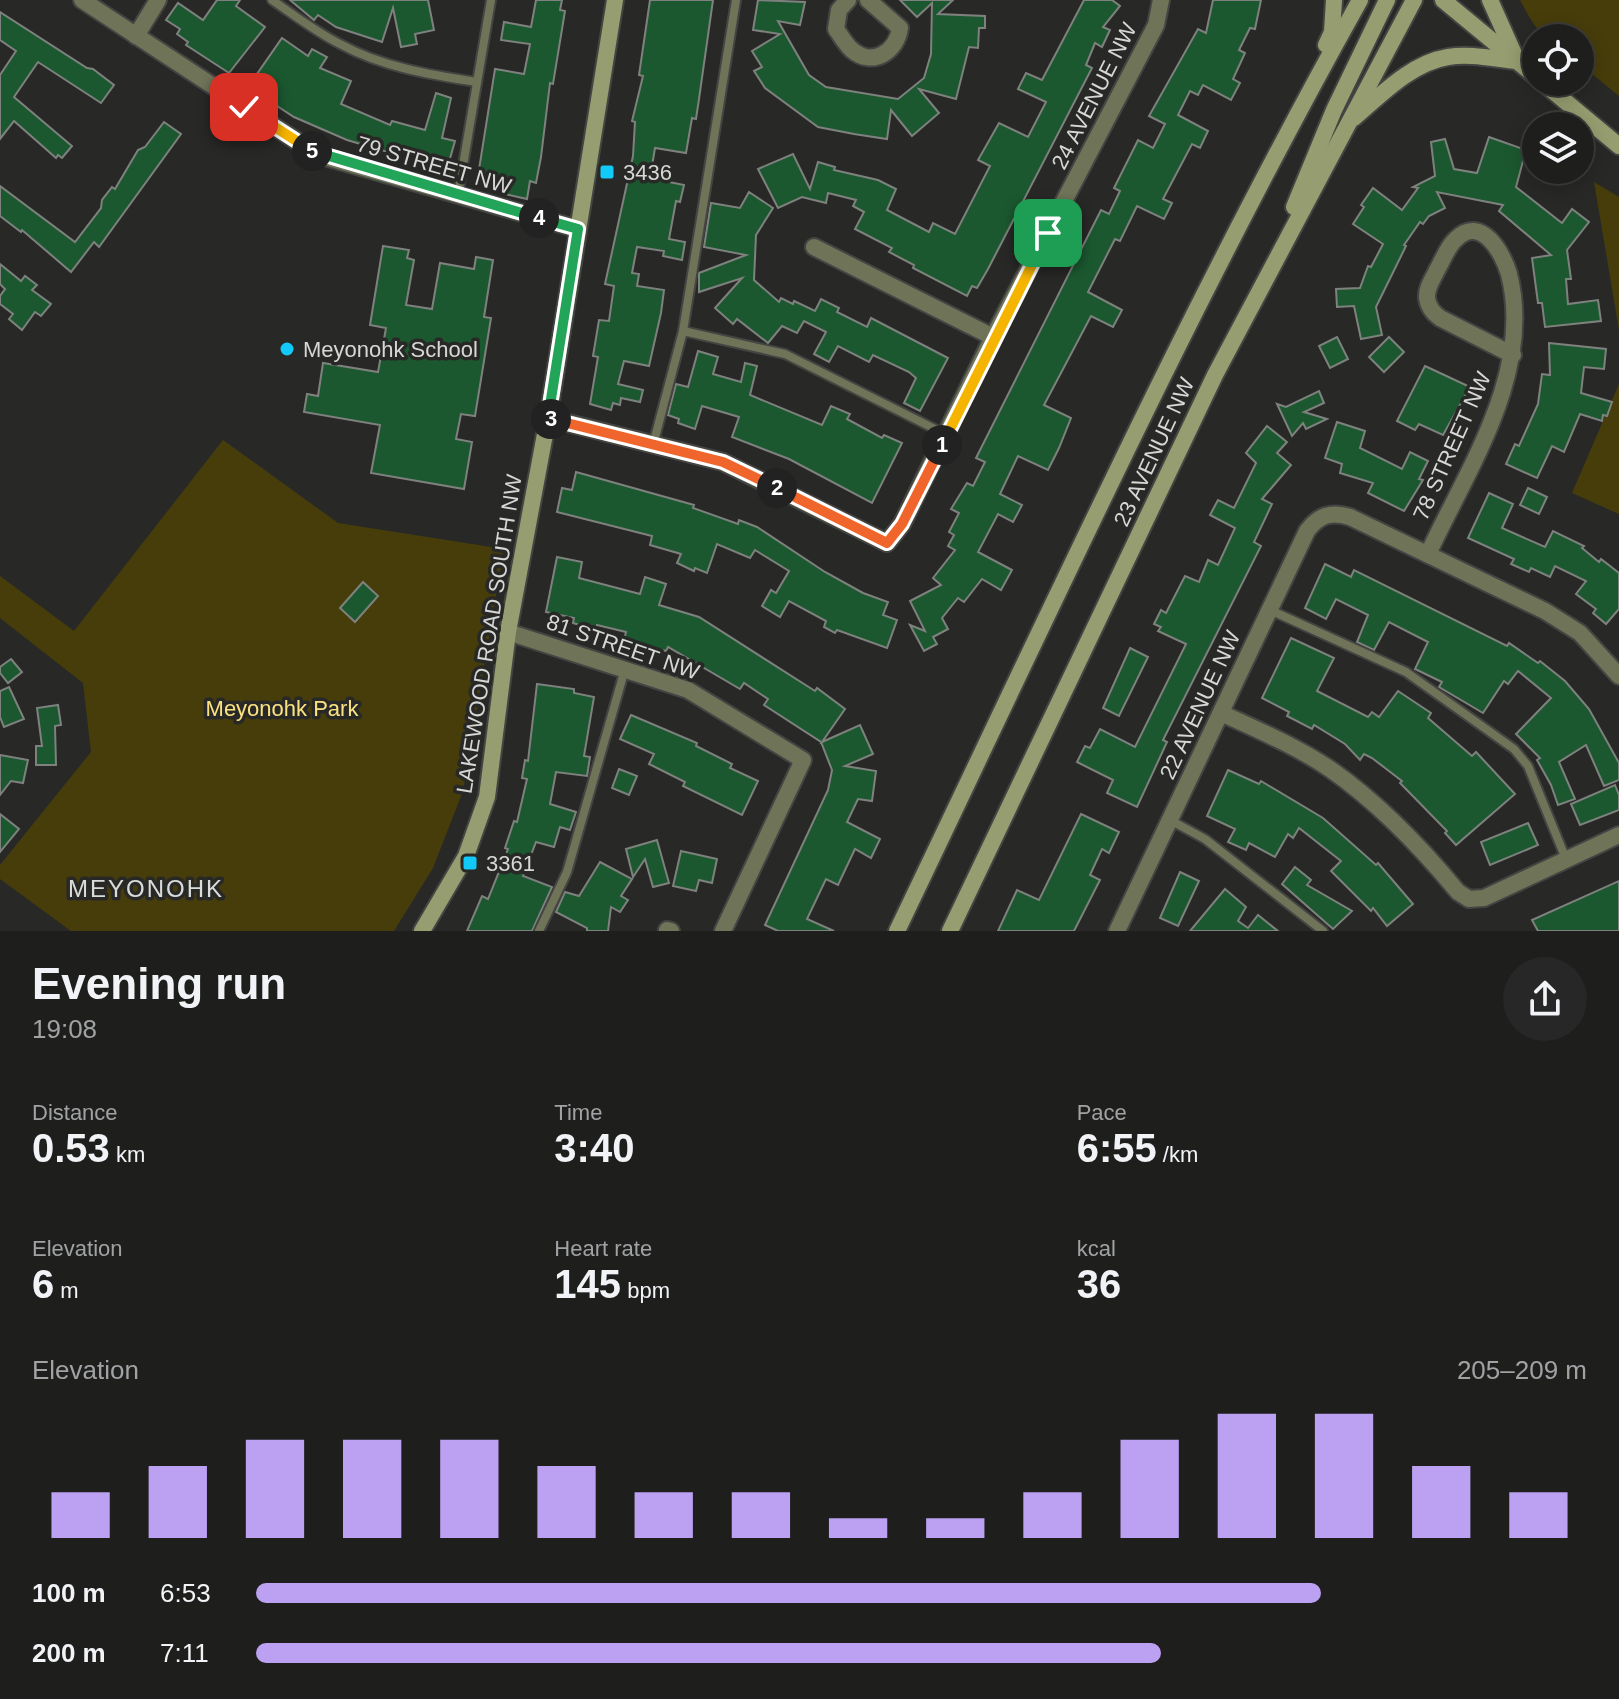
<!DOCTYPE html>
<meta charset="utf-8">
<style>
body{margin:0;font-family:Helvetica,sans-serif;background:#262726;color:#f1f3f6;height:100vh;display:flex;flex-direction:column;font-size:30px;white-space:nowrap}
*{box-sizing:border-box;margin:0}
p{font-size:26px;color:#a1a2a4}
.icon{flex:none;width:44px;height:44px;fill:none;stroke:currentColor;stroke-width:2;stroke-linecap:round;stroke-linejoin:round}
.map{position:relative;height:931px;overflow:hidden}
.panel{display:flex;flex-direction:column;background:#1e1f1d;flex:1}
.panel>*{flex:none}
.fabs{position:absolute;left:1522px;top:24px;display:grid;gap:16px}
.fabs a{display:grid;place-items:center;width:72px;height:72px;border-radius:50%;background:#1e1f1d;box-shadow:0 4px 20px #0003,0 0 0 2px #3c3d3b;font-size:40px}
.pin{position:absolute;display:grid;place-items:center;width:68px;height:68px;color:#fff;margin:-34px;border-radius:16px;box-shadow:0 4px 12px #0006}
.km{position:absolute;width:40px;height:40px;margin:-20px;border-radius:50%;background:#222;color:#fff;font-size:22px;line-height:40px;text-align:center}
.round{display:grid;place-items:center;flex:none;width:84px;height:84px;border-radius:42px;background:#262726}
.overview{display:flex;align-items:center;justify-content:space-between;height:136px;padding:0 32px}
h1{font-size:44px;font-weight:700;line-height:60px}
.metrics{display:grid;grid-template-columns:repeat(3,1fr);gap:12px;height:136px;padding:8px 32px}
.metrics div{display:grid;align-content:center}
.metrics b{font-size:40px;font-weight:700}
.metrics small{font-size:22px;font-weight:400}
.metrics p{font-size:22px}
.chart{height:224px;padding:16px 32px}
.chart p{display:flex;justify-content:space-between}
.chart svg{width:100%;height:144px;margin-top:8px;stroke:#bca0f2;stroke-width:6}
ul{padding:0 32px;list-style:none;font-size:26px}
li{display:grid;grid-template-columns:128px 96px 1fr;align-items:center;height:60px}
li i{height:20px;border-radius:10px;background:#bca0f2}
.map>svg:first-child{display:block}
</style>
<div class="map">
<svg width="1619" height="931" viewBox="0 0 1619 931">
<rect width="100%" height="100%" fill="#282927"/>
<g fill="#473d0b">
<path d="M1520,0H1619V96L1580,64V38C1538,38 1540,36 1520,0Z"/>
<path d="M1594,182L1619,197V330Z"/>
<path d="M1619,384V514L1572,493Z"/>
<path d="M223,440L338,523L504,549L463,791L433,868L394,931H71L0,879V865L91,752L83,683L0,618V576L74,631Z"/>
</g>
<g fill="#1b582f" stroke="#7e817e" stroke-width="2">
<path d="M217,0H240L236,6L265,27L229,73L186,45L188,42L177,34L180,29L166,20L178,3L203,20Z"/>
<path d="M290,0H428L434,30L415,34L417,44L401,47L393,8L382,42L336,27L318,15L314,20Z"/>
<path d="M536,0H562L560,10L565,11L553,84L550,83L541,157L536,183L530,181L527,199L505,194L506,188L477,182L495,69L524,74L530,44L501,40L504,22L531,27Z"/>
<path d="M650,0H713L699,99L696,119L692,118L686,153L655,148L650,178L684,185L680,202L676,201L669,239L685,242L682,260L663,256L664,251L637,247L632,273L639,274L637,286L664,290L661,313L649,366L624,361L618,384L643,390L640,402L621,398L620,405L613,403L611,410L590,404L598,357L593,356L599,320L609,321L614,286L605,284L633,156L635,122L632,121L643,76L639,75Z"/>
<path d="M758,0L805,2L800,25L778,21L809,75L826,87L898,99L924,78L931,54L932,3L917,17L900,0H953L938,14L985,16V28H979L978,48L969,47L956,99L919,89L939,113L912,136L891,110L887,139L854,134L818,127L765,88L754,71L762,67L752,51L780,34L753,30Z"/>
<path d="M1084,0H1112L1120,6L1103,27L1110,30L1102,47L1095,43L1086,65L1092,68L988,269L977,288L972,286L967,296L913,268L914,265L889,252L892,248L855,229L864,212L853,206L856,200L828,193L826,203L802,197L778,208L758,169L793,154L810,189L818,162L835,167L834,170L878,180L896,189L887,210L929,232L933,223L955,234L990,166L978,160L999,123L1028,137L1046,102L1018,89L1026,73L1042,80Z"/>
<path d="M1213,0H1261L1255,29L1250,28L1239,50L1245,53L1233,79L1240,83L1231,100L1203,85L1198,95L1190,91L1178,115L1208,131L1200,148L1192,144L1163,199L1172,203L1164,219L1137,206L1120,241L1115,239L1088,292L1122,310L1113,327L1091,316L1044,405L1071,418L1059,448L1048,470L1018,456L1000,494L1022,505L1013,522L998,514L978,552L1012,570L1001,590L982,579L964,602L958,598L942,618L948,629L933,637L937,644L924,651L910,625L925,631L910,601L941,585L933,578L955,550L948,546L954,535L949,532L959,513L951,509L967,483L973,486L985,462L976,458L1101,210L1109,214L1120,191L1114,188L1138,140L1153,148L1165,124L1149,116L1198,29L1206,33Z"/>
<path d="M0,12L87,68L93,69L114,85L101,103L38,62L14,97L72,146L62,158L58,155L56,158L14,121L0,139V75L16,51L0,40Z"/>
<path d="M282,38L308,56L312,49L327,57L320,68L351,81L341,104L390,125L392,121L425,130L436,93L451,98L442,138L455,141L447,169L432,165L433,161L399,151L398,155L347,140L294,117L248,87Z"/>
<path d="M164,122L181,134L99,247L94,242L71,272L22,230L21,232L0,216V186L75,242L101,208L102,200L112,187L115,189L138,150L145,147Z"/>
<path d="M1489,137L1526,150L1516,187L1562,223L1572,209L1589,222L1567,250L1571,279H1566L1568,304L1598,300L1601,321L1545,327L1542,303H1538L1532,258L1551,255L1499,211L1503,205L1437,192L1445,208L1429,216L1423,224L1420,222L1404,245L1406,246L1376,307L1382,335L1361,339L1354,306L1337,307L1336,289L1360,288L1368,266L1371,267L1383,244L1353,224L1364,207L1361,205L1373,188L1402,210L1418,188L1413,187L1435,176L1431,142L1445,139L1454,169L1477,173Z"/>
<path d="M749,192L773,208L756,235L754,280L779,302L781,298L793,304L794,301L815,311L821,299L839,308L837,312L867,327L871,318L948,358L920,411L904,403L916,378L909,372L873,355L869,362L838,346L829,362L814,354L826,332L804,321L797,333L782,326L768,343L737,319L733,324L715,308L742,278L699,292V273L746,255L704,247L711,203L740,208Z"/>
<path d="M383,246L409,250L407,258L414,260L406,305L432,309L440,263L474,269L476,257L493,260L484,317L491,318L475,416L461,414L456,439L472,442L464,489L371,473L380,425L304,412L307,394L318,396L323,363L378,372L386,328L370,325Z"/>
<path d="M0,264L21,281L25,276L37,285L32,290L51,304L41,316L35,312L22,330L9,319L13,314L0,304V296L5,289L0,284Z"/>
<path d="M1337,337L1348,359L1330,368L1319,346Z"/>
<path d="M1389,337L1404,352L1384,372L1369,357Z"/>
<path d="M1549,343L1606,349L1604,369L1584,367L1581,393L1612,402L1607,416L1603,415L1602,421L1580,414L1564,452L1552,446L1537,478L1506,464L1515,444L1519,446L1538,404L1542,374L1550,375Z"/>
<path d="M698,351L718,357L713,374L741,382L745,363L757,366L750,395L822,425L831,406L850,414L847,419L882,438L884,435L902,443L872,503L789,459L732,437L739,417L702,406L695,429L678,423L679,419L668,415L676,384L688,387Z"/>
<path d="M1425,366L1470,387L1443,435L1419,424L1415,430L1397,421Z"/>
<path d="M1319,391L1324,403L1304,412L1327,419L1306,429L1303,423L1292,436L1277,404L1286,407Z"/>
<path d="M1337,422L1365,431L1360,448L1402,469L1410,452L1428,461L1419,479L1423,480L1404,511L1368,493L1373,483L1340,473L1342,464L1325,458Z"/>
<path d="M1267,426L1287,442L1277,453L1291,465L1262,499L1272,504L1254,542L1261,546L1163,740L1167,742L1137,807L1107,793L1113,780L1077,762L1085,746L1090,748L1100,729L1135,747L1186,644L1158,631L1161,627L1154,624L1161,610L1166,613L1185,576L1199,582L1208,560L1218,565L1235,528L1210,515L1218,500L1234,508L1256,463L1246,453Z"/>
<path d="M576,472L694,505L693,508L738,524L739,520L757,527L825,572L863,593L888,602L883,615L897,620L887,648L837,630L835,633L824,627L826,621L789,601L780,617L762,606L771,590L776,593L789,571L755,550L750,558L717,544L707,573L695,568L694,571L677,563L681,554L650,545L652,536L557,512L562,488L572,490Z"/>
<path d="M1528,488L1547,497L1539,514L1520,505Z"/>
<path d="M1489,493L1513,504L1502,528L1545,547L1553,531L1584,546L1582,548L1599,562L1601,559L1619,573V609L1606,624L1593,613L1596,609L1576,594L1586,581L1555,566L1550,577L1531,568L1529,572L1511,564L1514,559L1468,538Z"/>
<path d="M557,557L582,562L579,578L640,594L645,577L666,584L659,605L699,617L815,691L817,688L845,709L822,742L860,725L873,754L845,766L876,771L872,801L858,799L847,822L880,839L871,858L855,849L838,885L826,879L807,919L834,931H778L765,925L828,790L832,770L821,742L764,705L768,699L744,683L740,689L668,647L666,651L624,640L626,632L597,625L596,630L573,623L574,618L546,612Z"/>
<path d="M1325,564L1351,577L1354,570L1507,646L1509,643L1538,663L1540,661L1565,681L1589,709L1619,763V780L1604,786L1586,745L1559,762L1575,799L1558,805L1551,785L1537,760L1540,758L1516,734L1551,698L1518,671L1508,684L1504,681L1483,713L1439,687L1442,682L1415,669L1428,642L1389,622L1374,650L1357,642L1368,615L1336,599L1326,619L1305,608Z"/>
<path d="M363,582L378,596L355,622L340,608Z"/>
<path d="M1291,638L1334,658L1317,691L1368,717L1372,712L1379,717L1398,691L1431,713L1428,718L1472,756L1476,752L1515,794L1456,845L1445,833L1447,831L1400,783L1402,781L1372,758L1364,754L1360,760L1345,744L1314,725L1312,729L1287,716L1289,712L1262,698Z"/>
<path d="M1130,648L1148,657L1119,716L1103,708Z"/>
<path d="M11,659L22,672L8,683L0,673V667Z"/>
<path d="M537,684L574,689V693L594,697L584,756L590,757L587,776L556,772L550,804L576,812L570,830L560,827L554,847L536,842L523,876L552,887L532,931H467L482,896L488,899L508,849L505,848L514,821L517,822L527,779L522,778L525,760L528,761Z"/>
<path d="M9,687L24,719L4,727L0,717V691Z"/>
<path d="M58,705L61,725L55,726L56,765H36V746H42L37,708Z"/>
<path d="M631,715L697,743L696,746L732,764L730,768L758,781L742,815L683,786L685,782L649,764L654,754L620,739Z"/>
<path d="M0,755L28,760L23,783L11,781L0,795Z"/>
<path d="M619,769L637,776L629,795L612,788Z"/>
<path d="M1228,770L1259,784L1261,781L1323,818L1376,865L1378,863L1413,904L1387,926L1373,908L1371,911L1331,871L1341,861L1299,828L1293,838L1288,834L1275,857L1249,843L1246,850L1228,842L1235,829L1207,816Z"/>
<path d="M1615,785L1619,795V810L1580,825L1571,804Z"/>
<path d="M0,814L19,829L0,852Z"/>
<path d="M1081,814L1119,832L1109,853L1102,849L1090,875L1100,880L1074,931H998L1017,890L1039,900Z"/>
<path d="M1528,823L1538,845L1490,865L1481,842Z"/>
<path d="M657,840L669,883L653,887L645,859L633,877L626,849Z"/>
<path d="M681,851L717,859L712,883L699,880L696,891L673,886Z"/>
<path d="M600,862L632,879L621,896L628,900L620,912L611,907L608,931H587V928L556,912L565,892L579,896Z"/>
<path d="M1295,867L1311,880L1307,885L1352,911L1333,929L1282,884Z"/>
<path d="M1180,872L1199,881L1178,926L1160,918Z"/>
<path d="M1619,881V931H1538L1532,920Z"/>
<path d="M1225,889L1246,907L1238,921L1248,928L1258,915L1278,931H1190Z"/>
</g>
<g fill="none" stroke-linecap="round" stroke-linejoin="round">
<defs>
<g id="lane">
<path d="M272,0C294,15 316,32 340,44C382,67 431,75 477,82"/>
<path d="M458,195L491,0"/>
<path d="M683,331L785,354L947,435"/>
<path d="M653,445L683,331L736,0"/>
<path d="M1270,610L1406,672L1514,749L1528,766L1566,859"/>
<path d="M1170,820L1205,839L1323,931"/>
<path d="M539,931L567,872L625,669"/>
</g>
<g id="street">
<path d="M82,0L318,155L578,229"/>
<path d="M848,0L839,10L836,29C841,36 846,45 852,50C873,68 897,51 900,28L868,0"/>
<path d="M136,36L158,0"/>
<path d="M814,247L993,337"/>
<path d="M548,418L723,462L887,543L902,524L993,337L1156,25L1161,0"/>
<path d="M1428,554C1468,468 1534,372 1509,274C1503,253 1481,214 1456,239C1447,247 1443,260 1437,270C1433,279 1426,288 1427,298C1428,306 1433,313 1440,318L1513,355"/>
<path d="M508,632L688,690L803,760L723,931"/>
<path d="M1221,713C1258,730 1296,746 1330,769C1379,803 1420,846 1458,892L1469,899L1484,898L1619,835"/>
<path d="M667,930L671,931"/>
<path d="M1117,931L1307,531C1319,515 1331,511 1350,517L1545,611L1580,633L1619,676"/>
</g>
<g id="secondary">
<path d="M1443,0L1536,77"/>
<path d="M1490,0L1515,56"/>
<path d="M1326,45L1332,32L1334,0"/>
<path d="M1542,82L1619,146"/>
<path d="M1354,118C1381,95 1411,63 1448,57C1470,53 1495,59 1517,61"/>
<path d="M1294,207L1334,110L1387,0"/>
<path d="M422,931L466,856L487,797L508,632L548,418L615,0"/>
<path d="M897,931C1047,618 1191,302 1360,0"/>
<path d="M950,931L1215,375L1414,0"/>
</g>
</defs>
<use href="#lane" stroke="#444543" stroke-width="12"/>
<use href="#street" stroke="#444543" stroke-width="20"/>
<use href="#secondary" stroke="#444543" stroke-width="20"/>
<use href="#lane" stroke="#6f7357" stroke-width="8"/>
<use href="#street" stroke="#6f7357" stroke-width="16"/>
<use href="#secondary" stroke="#969d70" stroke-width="16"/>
</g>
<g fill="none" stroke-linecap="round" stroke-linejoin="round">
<defs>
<path id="split-1" d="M942,445L1048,233"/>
<path id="split-2" d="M777,488L887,543L902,524L942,445"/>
<path id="split-3" d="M551,419L723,462L777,488"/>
<path id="split-4" d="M539,218L578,229L548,418L551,419"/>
<path id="split-5" d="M312,151L539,218"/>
<path id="split-6" d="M244,107L312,151"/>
</defs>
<use href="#split-1" stroke="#fff" stroke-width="16"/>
<use href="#split-2" stroke="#fff" stroke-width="16"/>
<use href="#split-3" stroke="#fff" stroke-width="16"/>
<use href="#split-4" stroke="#fff" stroke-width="16"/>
<use href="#split-5" stroke="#fff" stroke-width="16"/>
<use href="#split-6" stroke="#fff" stroke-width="16"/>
<use href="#split-1" stroke="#f5b400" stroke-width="10"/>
<use href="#split-2" stroke="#f0652b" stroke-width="10"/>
<use href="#split-3" stroke="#f0652b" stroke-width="10"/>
<use href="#split-4" stroke="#22a559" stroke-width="10"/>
<use href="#split-5" stroke="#22a559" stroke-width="10"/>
<use href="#split-6" stroke="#f5b400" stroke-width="10"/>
</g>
<g fill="#11cafa" stroke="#282927" stroke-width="3">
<rect x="599" y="164" width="16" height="16" rx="4"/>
<circle cx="287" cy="349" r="8"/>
<rect x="462" y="855" width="16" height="16" rx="4"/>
</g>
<g text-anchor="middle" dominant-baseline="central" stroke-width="7" stroke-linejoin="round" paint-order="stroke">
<g font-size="22" fill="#d7d8d6" stroke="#282927">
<text transform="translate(1094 96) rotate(-63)">24 AVENUE NW</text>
<text transform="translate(434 165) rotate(16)">79 STREET NW</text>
<text transform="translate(1452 446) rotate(-66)">78 STREET NW</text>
<text transform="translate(1154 452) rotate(-65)">23 AVENUE NW</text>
<text transform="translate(489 634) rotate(-81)">LAKEWOOD ROAD SOUTH NW</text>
<text transform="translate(623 647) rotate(19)">81 STREET NW</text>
<text transform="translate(1200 705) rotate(-65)">22 AVENUE NW</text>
</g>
<g font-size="22" fill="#d7d8d6" stroke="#282927" text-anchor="start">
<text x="623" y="172">3436</text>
<text x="303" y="349">Meyonohk School</text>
<text x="486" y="863">3361</text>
</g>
<g font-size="22" fill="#fae280" stroke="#282927">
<text x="282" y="708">Meyonohk Park</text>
</g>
<g font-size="24" letter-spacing="2" fill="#dadcd9" stroke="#282927">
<text x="146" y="888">MEYONOHK</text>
</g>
</g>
</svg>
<div class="fabs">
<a><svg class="icon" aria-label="locate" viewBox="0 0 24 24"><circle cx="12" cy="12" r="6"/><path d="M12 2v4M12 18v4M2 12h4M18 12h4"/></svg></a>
<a><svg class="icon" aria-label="layers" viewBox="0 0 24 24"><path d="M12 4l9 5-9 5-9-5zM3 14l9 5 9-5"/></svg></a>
</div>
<div class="pin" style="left:1048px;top:233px;background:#1e9e55"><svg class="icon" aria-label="arrive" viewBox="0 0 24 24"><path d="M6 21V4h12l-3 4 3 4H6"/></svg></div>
<div class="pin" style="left:244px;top:107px;background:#d93025"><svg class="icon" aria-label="check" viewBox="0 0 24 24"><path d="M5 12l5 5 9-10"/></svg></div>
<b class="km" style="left:942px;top:445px">1</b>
<b class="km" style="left:777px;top:488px">2</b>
<b class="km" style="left:551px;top:419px">3</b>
<b class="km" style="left:539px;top:218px">4</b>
<b class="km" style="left:312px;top:151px">5</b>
</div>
<section class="panel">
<div class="overview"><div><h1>Evening run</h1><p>19:08</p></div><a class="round"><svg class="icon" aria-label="share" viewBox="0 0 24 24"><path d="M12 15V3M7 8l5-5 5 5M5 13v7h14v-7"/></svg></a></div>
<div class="metrics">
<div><p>Distance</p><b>0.53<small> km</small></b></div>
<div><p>Time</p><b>3:40</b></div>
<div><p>Pace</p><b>6:55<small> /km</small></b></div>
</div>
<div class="metrics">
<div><p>Elevation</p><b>6<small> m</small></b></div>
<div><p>Heart rate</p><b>145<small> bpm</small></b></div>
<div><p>kcal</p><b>36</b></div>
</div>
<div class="chart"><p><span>Elevation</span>205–209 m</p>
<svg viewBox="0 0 160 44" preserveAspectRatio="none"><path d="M5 44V30M15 44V22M25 44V14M35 44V14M45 44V14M55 44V22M65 44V30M75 44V30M85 44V38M95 44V38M105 44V30M115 44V14M125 44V6M135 44V6M145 44V22M155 44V30"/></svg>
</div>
<ul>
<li><b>100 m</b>6:53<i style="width:80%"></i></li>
<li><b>200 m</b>7:11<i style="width:68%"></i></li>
</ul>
</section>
